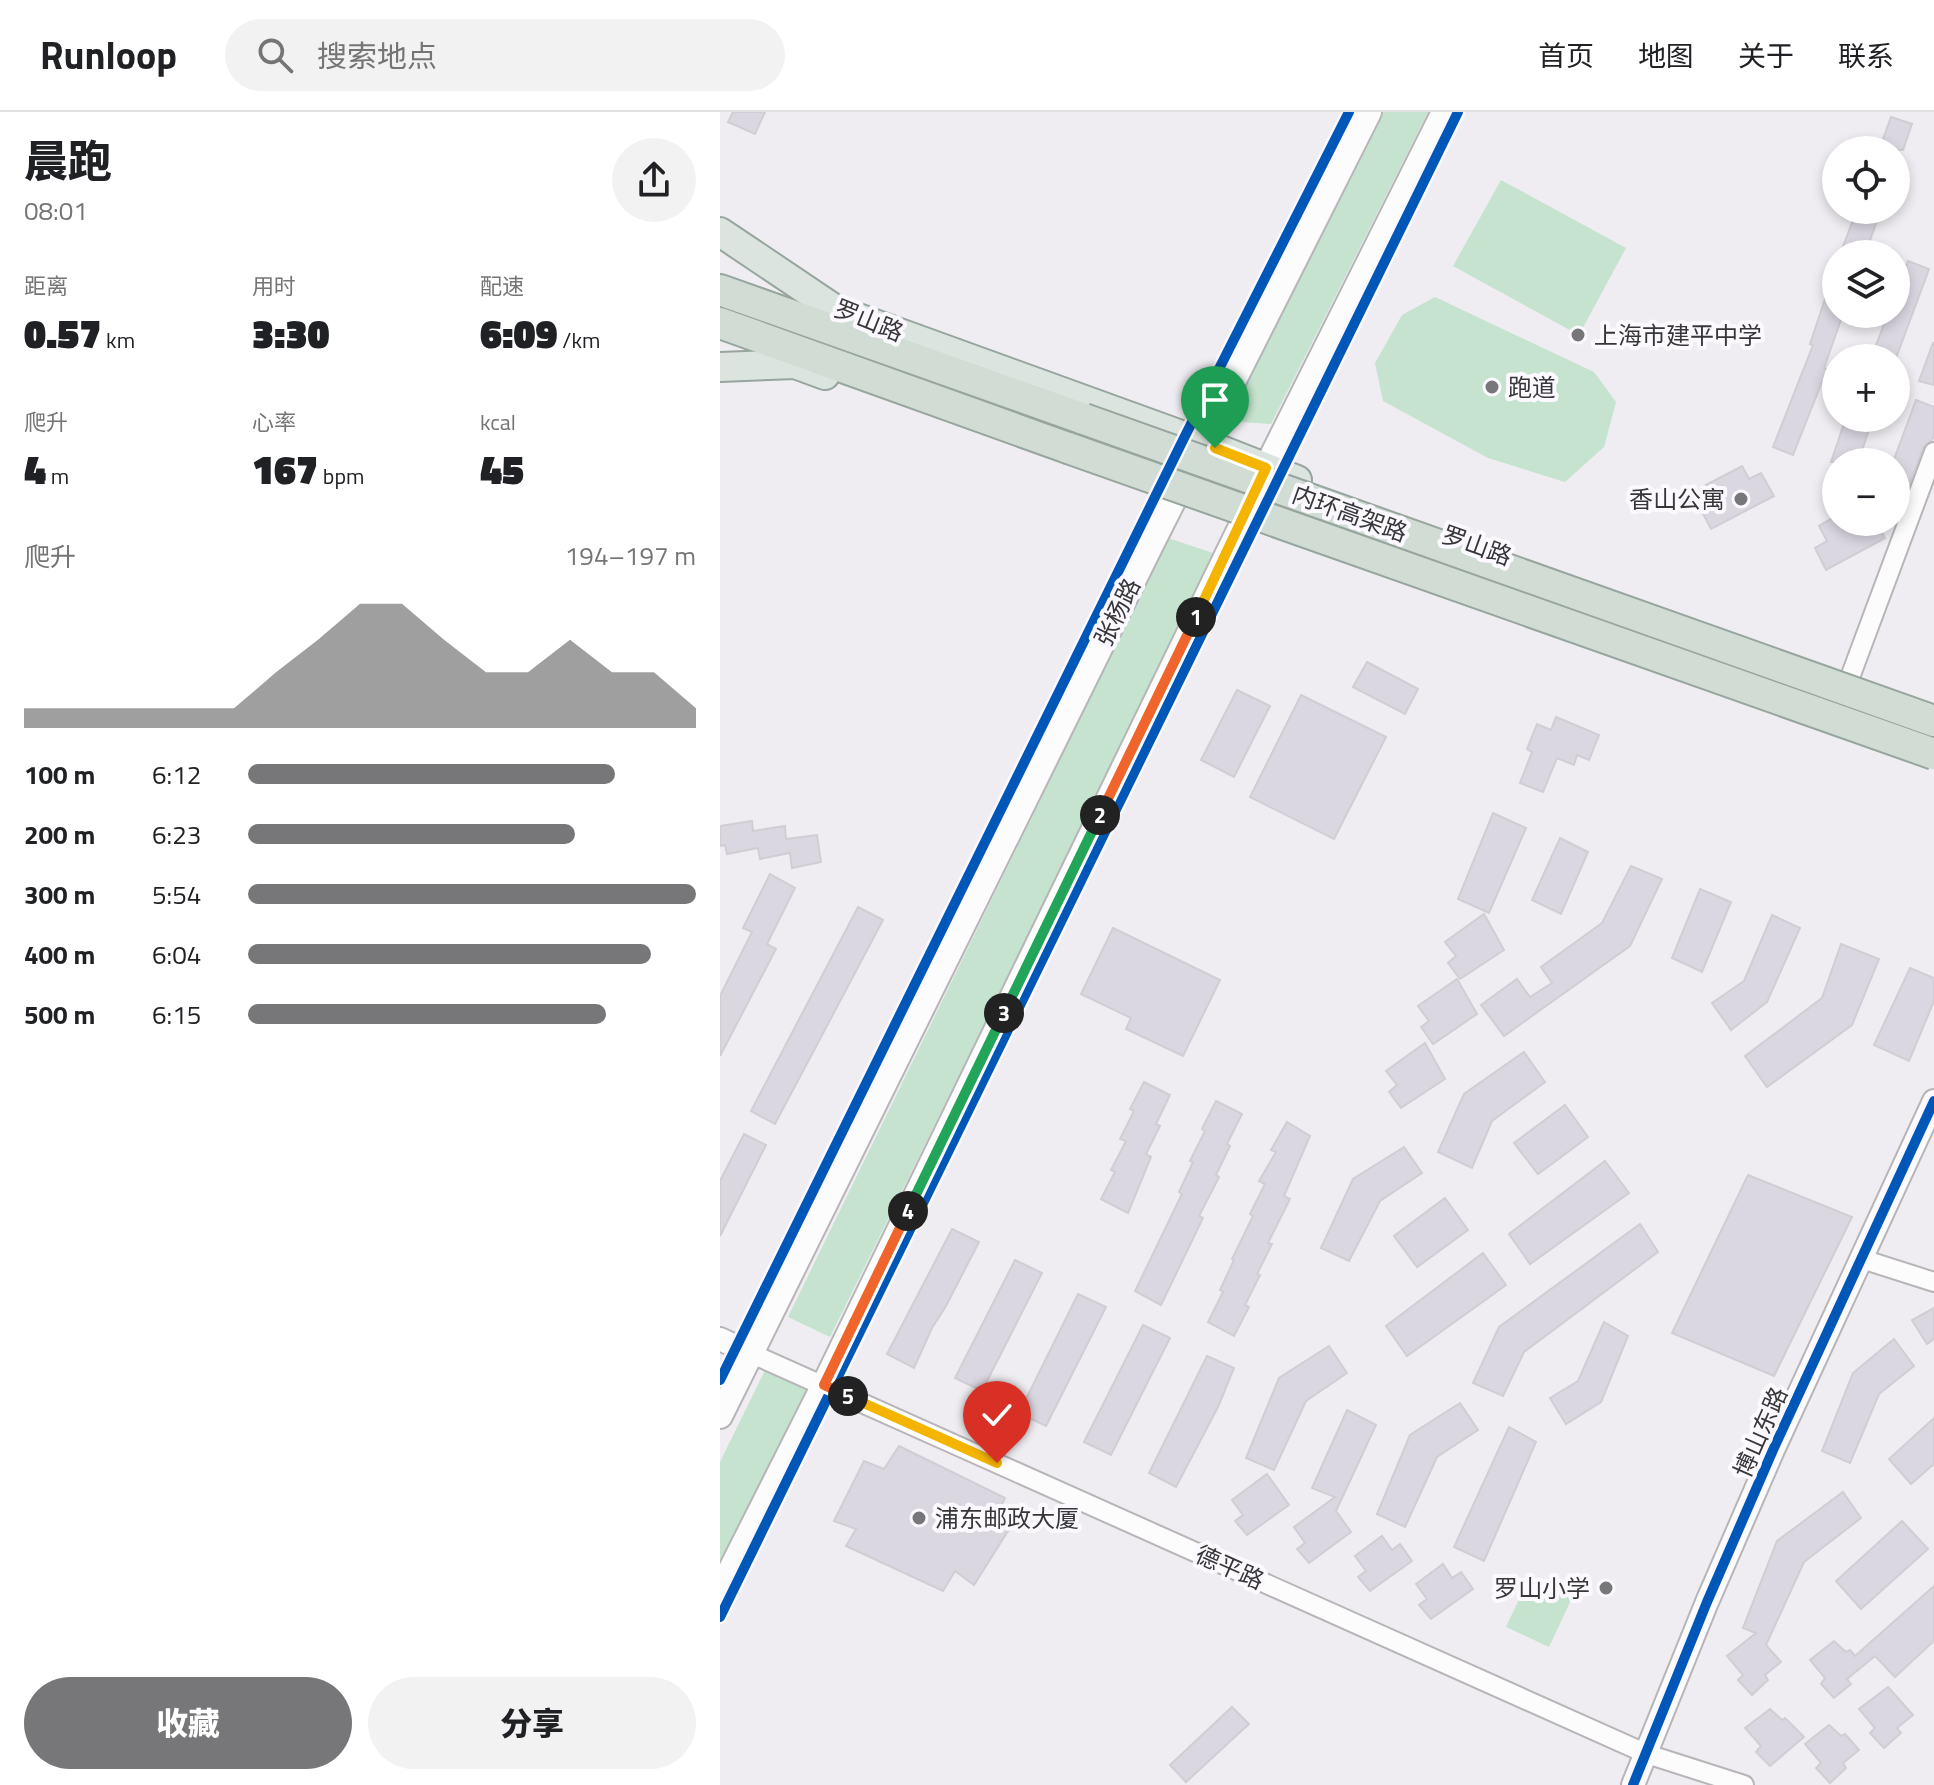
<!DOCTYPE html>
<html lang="zh">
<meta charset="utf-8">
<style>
body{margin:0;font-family:"Titillium Web","Noto Sans SC",sans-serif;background:#f2f2f2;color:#202124;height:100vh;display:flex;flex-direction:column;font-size:30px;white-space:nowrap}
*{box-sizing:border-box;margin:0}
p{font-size:26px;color:#757577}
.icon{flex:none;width:44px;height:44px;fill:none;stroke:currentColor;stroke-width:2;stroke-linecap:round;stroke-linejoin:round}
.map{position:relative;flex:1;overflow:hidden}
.sheet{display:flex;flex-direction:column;background:#fff;width:720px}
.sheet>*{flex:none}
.buttons{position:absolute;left:1102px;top:24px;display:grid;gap:16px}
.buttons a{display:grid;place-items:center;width:88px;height:88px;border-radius:50%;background:#fff;box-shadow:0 4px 12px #0003;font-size:40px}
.pin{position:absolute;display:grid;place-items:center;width:68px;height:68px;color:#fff;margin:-82px -34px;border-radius:50% 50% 50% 0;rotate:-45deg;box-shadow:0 0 8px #0007}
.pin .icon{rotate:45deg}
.km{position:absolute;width:40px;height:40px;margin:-20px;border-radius:50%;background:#222;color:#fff;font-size:22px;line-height:40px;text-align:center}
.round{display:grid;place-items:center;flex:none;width:84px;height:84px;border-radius:42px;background:#f2f2f2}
.headline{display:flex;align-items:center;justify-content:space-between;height:136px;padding:0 24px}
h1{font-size:44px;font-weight:800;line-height:60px}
.metrics{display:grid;grid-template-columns:repeat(3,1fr);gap:12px;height:136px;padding:8px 24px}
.metrics div{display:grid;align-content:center}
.metrics b{font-size:40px;font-weight:800}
.metrics small{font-size:22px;font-weight:400}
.metrics p{font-size:22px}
.chart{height:224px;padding:16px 24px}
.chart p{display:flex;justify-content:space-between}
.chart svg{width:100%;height:144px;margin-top:8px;fill:#777779;opacity:.7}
.primary-button{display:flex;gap:16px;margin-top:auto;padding:16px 24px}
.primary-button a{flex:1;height:92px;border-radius:48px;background:#777779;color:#fff;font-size:32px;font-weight:800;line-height:92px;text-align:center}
.primary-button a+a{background:#f2f2f2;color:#202124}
ul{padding:0 24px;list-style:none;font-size:26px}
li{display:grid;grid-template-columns:128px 96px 1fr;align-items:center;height:60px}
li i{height:20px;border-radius:10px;background:#777779}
header{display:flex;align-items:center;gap:48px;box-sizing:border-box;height:112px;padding:0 40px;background:#fff;border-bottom:2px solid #e0e0e0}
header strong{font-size:38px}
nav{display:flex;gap:44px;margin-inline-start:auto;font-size:28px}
.search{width:560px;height:72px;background:#f2f2f2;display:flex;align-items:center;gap:20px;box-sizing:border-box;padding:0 28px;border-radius:44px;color:#757577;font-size:30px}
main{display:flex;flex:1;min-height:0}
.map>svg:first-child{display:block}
</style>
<header>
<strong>Runloop</strong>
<div class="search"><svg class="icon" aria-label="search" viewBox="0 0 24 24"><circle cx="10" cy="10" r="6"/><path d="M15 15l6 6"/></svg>搜索地点</div>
<nav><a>首页</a><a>地图</a><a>关于</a><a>联系</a></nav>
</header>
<main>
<section class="sheet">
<div class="headline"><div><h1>晨跑</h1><p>08:01</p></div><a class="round"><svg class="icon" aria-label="share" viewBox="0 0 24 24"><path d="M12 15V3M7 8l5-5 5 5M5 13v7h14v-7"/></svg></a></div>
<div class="metrics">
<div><p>距离</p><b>0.57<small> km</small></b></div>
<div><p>用时</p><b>3:30</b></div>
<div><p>配速</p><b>6:09<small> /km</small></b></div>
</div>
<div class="metrics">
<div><p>爬升</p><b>4<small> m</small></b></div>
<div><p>心率</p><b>167<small> bpm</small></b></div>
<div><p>kcal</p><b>45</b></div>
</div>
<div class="chart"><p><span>爬升</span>194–197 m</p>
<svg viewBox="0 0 160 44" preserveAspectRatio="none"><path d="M0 44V38L10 38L20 38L30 38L40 38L50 38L60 27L70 17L80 6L90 6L100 17L110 27L120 27L130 17L140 27L150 27L160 38V44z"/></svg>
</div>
<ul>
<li><b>100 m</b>6:12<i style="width:82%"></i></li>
<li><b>200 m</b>6:23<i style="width:73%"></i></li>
<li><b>300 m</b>5:54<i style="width:100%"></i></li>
<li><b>400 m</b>6:04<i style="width:90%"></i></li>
<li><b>500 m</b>6:15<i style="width:80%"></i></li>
</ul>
<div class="primary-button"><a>收藏</a><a>分享</a></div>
</section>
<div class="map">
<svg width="1214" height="1673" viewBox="0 0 1214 1673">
<rect width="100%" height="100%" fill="#efedf1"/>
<g fill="#c5e3ce">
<path d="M663,0H708L551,312L507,309Z"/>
<path d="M781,68L906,136L859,223L733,154Z"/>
<path d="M715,185L874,260L896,290L884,335L845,370L768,346L663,289L655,251L682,203Z"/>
<path d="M448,426L496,442L110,1225L68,1205Z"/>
<path d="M49,1250L93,1271L0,1454V1350Z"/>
<path d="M809,1466L852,1486L829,1535L786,1515Z"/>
</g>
<g fill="#dbd7e1" stroke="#d0ced2" stroke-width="2">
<path d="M13,0H45L35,22L8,10Z"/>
<path d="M1171,5L1192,12L1183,38H1159Z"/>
<path d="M1137,98H1161L1145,142H1120Z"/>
<path d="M1188,149L1209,157L1176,246H1151L1168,202H1176V181Z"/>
<path d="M1114,160H1116V202H1123L1104,256L1107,257L1073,343L1053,335L1093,233L1090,232Z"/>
<path d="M1213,231H1214V273L1199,269Z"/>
<path d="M1196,288L1214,295V323L1212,328L1203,336L1186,381L1176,378V350H1173Z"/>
<path d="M1126,306H1153L1138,350H1111Z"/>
<path d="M1022,354L1029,367L1041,361L1054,384L991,417L980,396L995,389L986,373Z"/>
<path d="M1116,404V410H1156L1165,426L1106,458L1095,436L1107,429L1099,414Z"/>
<path d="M647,550L698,577L685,602L633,575Z"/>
<path d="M517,578L550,594L514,665L481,648Z"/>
<path d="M581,583L666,625L614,727L530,685Z"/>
<path d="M836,605L879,623L869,648L857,643L854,653L837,646L823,680L800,671L812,640L807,637L817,612L831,618Z"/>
<path d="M773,701L806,716L769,801L738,787Z"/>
<path d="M32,709L33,719L65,714L66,727L97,723L101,750L72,756L70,741L40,747L38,736L7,742L5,733L0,734V714Z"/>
<path d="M840,726L868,740L841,802L812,788Z"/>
<path d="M911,754L942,767L910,834L784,924L761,893L797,867L810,885L832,871L821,855L882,811Z"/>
<path d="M50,762L75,776L47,832L56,837L0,944V884L32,820L23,816Z"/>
<path d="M980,777L1011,790L982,860L952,846Z"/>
<path d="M138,795L163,808L55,1012L31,999Z"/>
<path d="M764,802L784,838L740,867L728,851L736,844L725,830Z"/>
<path d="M1052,803L1080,816L1047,890L1011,918L992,891L1024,869Z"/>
<path d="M393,816L500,868L463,944L406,917L411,906L361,882Z"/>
<path d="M1121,832L1159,847L1132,913L1047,975L1025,944L1102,886Z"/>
<path d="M1190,856L1214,866V889L1189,949L1154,933Z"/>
<path d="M737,867L757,902L713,932L701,915L709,909L698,894Z"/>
<path d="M705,931L725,967L681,996L669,980L677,973L666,959Z"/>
<path d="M804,940L825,970L772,1009L752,1056L718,1040L744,982Z"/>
<path d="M424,970L450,983L436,1012L440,1014L426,1042L431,1045L408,1101L381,1087L395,1060L391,1058L406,1029L400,1027L414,999L410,997Z"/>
<path d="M496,989L522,1002L507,1032L510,1034L496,1063L499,1065L479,1104L483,1106L441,1193L415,1179L462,1082L459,1080L473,1050L470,1049L485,1019L482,1017Z"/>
<path d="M845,993L868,1025L818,1062L794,1031Z"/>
<path d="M567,1010L590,1024L564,1084L570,1087L548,1131L552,1132L537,1162L540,1163L525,1193L529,1195L514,1224L488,1210L503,1180L500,1178L514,1148L512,1147L533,1104L530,1102L545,1072L539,1069L556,1040L551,1038Z"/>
<path d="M24,1022L46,1033L0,1124V1069Z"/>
<path d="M684,1035L702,1061L660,1089L629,1149L601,1136L633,1067Z"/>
<path d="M885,1049L909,1081L810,1152L789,1122Z"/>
<path d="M1028,1063L1132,1105L1054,1264L952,1221Z"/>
<path d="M725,1086L748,1118L697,1155L674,1124Z"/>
<path d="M920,1112L938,1140L804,1240L783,1284L753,1271L779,1215Z"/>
<path d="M232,1117L259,1130L226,1194L212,1216L194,1256L167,1242Z"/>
<path d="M763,1141L786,1173L687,1244L666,1214Z"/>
<path d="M295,1148L322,1161L262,1279L235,1266Z"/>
<path d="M358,1182L386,1195L326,1314L299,1301Z"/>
<path d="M1214,1196V1227L1207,1232L1192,1208Z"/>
<path d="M884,1210L908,1224L881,1290L846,1312L830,1286L858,1269Z"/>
<path d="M423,1213L450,1226L391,1343L364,1330Z"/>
<path d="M1174,1227L1194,1254L1159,1282L1130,1351L1102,1339L1133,1261Z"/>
<path d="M609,1234L627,1261L586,1289L554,1358L526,1346L559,1266Z"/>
<path d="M487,1244L514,1256L498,1295L456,1375L429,1361Z"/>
<path d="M740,1291L758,1318L717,1345L685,1415L657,1402L690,1323Z"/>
<path d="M627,1298L656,1313L616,1399L631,1420L589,1451L577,1437L585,1431L574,1415L615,1385L592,1376Z"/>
<path d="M1214,1306V1352L1191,1372L1169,1347Z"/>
<path d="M789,1315L816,1330L764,1449L734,1435Z"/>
<path d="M179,1334L285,1386L277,1402L293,1411L254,1473L235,1459L223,1479L126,1434L136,1417L114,1409L144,1349L164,1357Z"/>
<path d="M547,1362L569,1393L527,1423L515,1409L523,1403L512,1388Z"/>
<path d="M1123,1380L1141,1406L1084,1450L1046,1533L1061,1550L1045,1563L1048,1568L1032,1583L1018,1568L1023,1563L1007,1544L1036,1521L1023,1516L1057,1429Z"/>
<path d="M1182,1409L1208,1437L1141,1497L1116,1469Z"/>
<path d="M662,1424L672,1438L680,1432L692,1449L650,1479L638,1465L646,1459L635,1444Z"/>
<path d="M723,1452L732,1466L741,1460L753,1477L711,1507L699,1493L707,1487L696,1472Z"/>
<path d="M1214,1474V1529L1175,1565L1155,1544L1127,1567L1131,1572L1114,1586L1101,1572L1105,1566L1090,1548L1114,1529L1126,1540L1130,1538L1135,1544Z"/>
<path d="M1168,1575L1193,1603L1177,1616L1181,1621L1164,1636L1150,1621L1155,1616L1139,1597Z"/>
<path d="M512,1595L529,1612L466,1670L450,1653Z"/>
<path d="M1050,1597L1062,1608L1065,1606L1084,1625L1050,1654L1036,1640L1041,1634L1025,1616Z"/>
<path d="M1109,1613L1121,1624L1125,1622L1139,1638L1123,1651L1126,1656L1110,1671L1096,1656L1101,1651L1085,1632Z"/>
</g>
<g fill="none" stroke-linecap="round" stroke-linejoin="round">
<defs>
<g id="minor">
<path d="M1129,568L1214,340"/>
<path d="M1142,1147L1214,1170"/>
<path d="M30,1241L927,1642L1024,1673"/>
</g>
<g id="tertiary">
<path d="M0,1227L30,1241"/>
<path d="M913,1673L987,1490L1053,1338L1214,989"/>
</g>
<g id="secondary">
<path d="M0,1304L432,431L649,0"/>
<path d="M0,1479L104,1273L525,406L546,356L724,0"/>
</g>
<g id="primary">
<path d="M0,120L116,198L483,331L577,368"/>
<path d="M0,255L75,252L105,263"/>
</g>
<g id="trunk">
<path d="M0,178L364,307"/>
<path d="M0,211L348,336"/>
</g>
</defs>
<use href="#minor" stroke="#b7b5b8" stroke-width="22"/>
<use href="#tertiary" stroke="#b7b5b8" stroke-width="26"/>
<use href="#secondary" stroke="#b7b5b8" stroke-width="28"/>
<use href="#primary" stroke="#96a59d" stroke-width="32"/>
<use href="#trunk" stroke="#96a59d" stroke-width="34"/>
<use href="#minor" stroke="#fdfcfd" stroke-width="18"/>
<use href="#tertiary" stroke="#fdfcfd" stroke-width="22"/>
<use href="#secondary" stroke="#fdfcfd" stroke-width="24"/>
<use href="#primary" stroke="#dbe4de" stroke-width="28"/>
<use href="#trunk" stroke="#d0dcd4" stroke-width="30"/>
<defs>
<g id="trunk-bridge">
<path d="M364,307L1214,609"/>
<path d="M348,336L1214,642"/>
</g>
</defs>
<use href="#trunk-bridge" stroke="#96a59d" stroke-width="34" stroke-linecap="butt"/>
<use href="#trunk-bridge" stroke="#d0dcd4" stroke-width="30"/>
<defs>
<g id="cycleway">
<path d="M0,1268L465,324L629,0"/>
<path d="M0,1505L738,0"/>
<path d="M913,1673L987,1490L1053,1338L1214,989"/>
</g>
</defs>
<use href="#cycleway" stroke="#fbf9ff" stroke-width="15"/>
<use href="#cycleway" stroke="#0057b8" stroke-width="10"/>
</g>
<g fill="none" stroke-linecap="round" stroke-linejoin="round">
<defs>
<path id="split-1" d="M476,505L546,356L495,336"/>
<path id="split-2" d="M380,703L476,505"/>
<path id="split-3" d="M284,901L380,703"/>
<path id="split-4" d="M188,1099L284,901"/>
<path id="split-5" d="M128,1284L104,1273L188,1099"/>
<path id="split-6" d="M128,1284L277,1351"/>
</defs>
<use href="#split-1" stroke="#fff" stroke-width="16"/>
<use href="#split-2" stroke="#fff" stroke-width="16"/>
<use href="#split-3" stroke="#fff" stroke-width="16"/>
<use href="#split-4" stroke="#fff" stroke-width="16"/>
<use href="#split-5" stroke="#fff" stroke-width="16"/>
<use href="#split-6" stroke="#fff" stroke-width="16"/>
<use href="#split-1" stroke="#f5b400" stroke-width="10"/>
<use href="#split-2" stroke="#f0652b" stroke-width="10"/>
<use href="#split-3" stroke="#22a559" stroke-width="10"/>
<use href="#split-4" stroke="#22a559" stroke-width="10"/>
<use href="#split-5" stroke="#f0652b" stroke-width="10"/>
<use href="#split-6" stroke="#f5b400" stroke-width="10"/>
</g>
<g fill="#777779" stroke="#fbf9ff" stroke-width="3">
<circle cx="858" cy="223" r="8"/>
<circle cx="772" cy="275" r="8"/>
<circle cx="1021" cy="387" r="8"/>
<circle cx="199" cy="1406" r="8"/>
<circle cx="886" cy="1476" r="8"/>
</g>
<g text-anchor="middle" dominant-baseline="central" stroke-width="8" stroke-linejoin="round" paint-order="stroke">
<g font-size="24" fill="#373739" stroke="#fbf9ff">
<text transform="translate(149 208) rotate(22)">罗山路</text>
<text transform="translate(630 401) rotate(20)">内环高架路</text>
<text transform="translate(757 433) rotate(20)">罗山路</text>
<text transform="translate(397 500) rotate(-64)">张杨路</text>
<text transform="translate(1040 1320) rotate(-66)">博山东路</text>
<text transform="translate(510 1455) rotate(24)">德平路</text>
</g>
<g font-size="24" fill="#373739" stroke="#fbf9ff" text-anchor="start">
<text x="874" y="223">上海市建平中学</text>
<text x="788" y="275">跑道</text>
<text x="1005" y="387" text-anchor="end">香山公寓</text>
<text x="215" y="1406">浦东邮政大厦</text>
<text x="870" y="1476" text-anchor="end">罗山小学</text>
</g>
</g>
</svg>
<div class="buttons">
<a><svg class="icon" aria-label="locate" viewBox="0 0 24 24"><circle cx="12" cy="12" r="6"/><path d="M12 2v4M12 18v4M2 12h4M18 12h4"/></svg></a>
<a><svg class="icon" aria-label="layers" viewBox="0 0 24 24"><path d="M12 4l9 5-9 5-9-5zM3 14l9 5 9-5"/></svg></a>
<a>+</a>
<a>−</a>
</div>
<div class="pin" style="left:495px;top:336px;background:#1e9e55"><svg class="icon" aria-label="arrive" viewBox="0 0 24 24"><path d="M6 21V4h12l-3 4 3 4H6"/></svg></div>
<div class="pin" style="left:277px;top:1351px;background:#d93025"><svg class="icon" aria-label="check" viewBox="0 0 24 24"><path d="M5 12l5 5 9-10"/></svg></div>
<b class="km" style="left:476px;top:505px">1</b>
<b class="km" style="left:380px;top:703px">2</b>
<b class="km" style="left:284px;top:901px">3</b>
<b class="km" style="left:188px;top:1099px">4</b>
<b class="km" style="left:128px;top:1284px">5</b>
</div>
</main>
